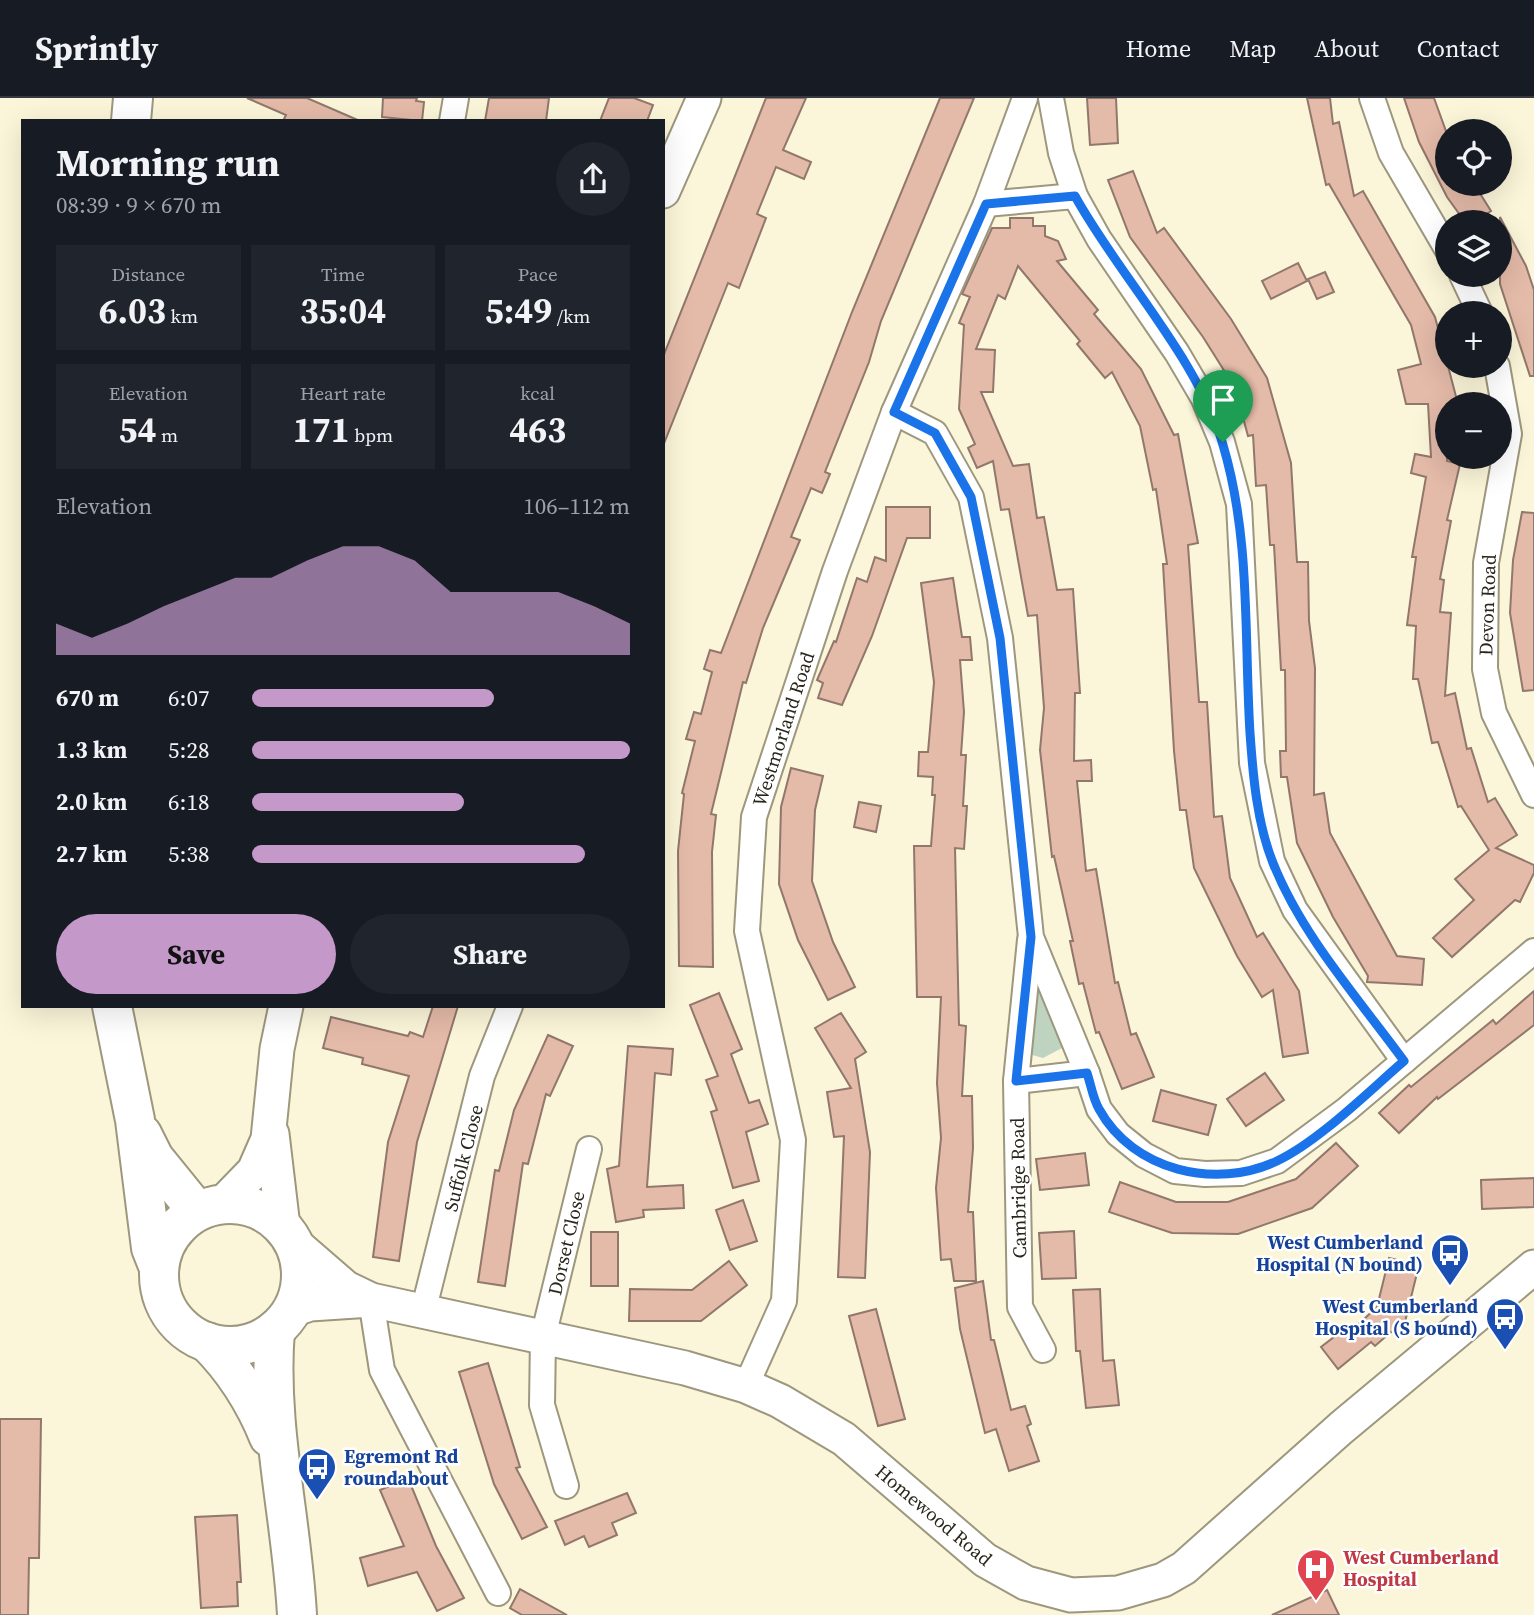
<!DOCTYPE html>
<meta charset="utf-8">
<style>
body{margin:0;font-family:"Source Serif 4",serif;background:#20242c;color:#f1f3f6;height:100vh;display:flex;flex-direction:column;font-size:26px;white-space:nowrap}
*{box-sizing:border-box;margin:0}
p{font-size:23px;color:#9ea1a6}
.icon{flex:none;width:38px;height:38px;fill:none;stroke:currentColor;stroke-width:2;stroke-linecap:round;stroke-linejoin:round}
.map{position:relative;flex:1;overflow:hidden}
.sheet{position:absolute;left:21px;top:21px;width:644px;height:889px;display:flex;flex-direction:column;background:#171b24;border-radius:0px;box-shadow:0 7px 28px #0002}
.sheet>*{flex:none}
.fabs{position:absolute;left:1435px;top:21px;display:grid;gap:14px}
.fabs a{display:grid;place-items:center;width:77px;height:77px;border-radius:50%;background:#171b24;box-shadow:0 7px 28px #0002;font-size:35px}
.pin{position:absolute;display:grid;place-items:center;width:60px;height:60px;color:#fff;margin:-72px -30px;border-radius:50% 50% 50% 0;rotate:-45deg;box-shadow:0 0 7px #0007}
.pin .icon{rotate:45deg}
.round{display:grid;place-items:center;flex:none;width:74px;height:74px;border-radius:37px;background:#20242c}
.head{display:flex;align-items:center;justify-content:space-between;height:119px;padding:0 35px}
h1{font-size:38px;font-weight:700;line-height:52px}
.metrics{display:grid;grid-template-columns:repeat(3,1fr);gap:10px;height:119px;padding:7px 35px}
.metrics div{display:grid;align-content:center;border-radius:0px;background:#20242c;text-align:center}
.metrics b{font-size:35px;font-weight:700}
.metrics small{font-size:19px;font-weight:400}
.metrics p{font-size:19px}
.chart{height:196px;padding:14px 35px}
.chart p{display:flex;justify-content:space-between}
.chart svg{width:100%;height:126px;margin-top:7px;fill:#c499c9;opacity:.7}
.cta{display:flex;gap:14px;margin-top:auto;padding:14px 35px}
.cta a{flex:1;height:80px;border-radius:42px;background:#c499c9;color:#111;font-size:28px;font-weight:700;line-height:80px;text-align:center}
.cta a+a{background:#20242c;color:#f1f3f6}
ul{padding:0 35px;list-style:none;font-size:23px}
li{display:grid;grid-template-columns:112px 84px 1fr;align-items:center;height:52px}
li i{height:18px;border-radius:9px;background:#c499c9}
header{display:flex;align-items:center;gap:42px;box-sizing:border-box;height:98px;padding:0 35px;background:#171b24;border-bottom:2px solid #363941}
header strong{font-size:33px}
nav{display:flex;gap:38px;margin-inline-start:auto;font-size:24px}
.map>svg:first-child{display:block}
</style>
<header>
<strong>Sprintly</strong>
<nav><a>Home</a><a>Map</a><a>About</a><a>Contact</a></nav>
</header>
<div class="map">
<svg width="1534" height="1517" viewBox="0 0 1534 1517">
<rect width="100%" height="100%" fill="#fbf5d9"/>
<path fill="#bed4c0" d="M1036,879L1062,950L1043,960L1029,956Z"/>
<g fill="#e4baa8" stroke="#91776c" stroke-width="2">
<path d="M247,0H307L360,23H283L286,17Z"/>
<path d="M383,0H417L416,3L424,4L422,23L382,19Z"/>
<path d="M489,0H549L546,23H485Z"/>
<path d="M609,0H634L653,7L647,23H600Z"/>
<path d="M766,0H806L783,52L811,64L804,81L776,69L757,116L766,120L739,190L728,185L663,348V259Z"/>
<path d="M940,0H974L881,223L869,264L825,374L830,376L822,395L811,390L791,439L800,442L763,530L746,585L743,584L711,716L716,717L712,754L713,869L679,868L678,753L684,696L682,695L695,643L686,641L694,614L701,616L712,574L704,571L710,552L721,555L852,214Z"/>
<path d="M1087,0H1116L1118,45L1090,47Z"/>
<path d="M1307,0H1330L1333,26L1339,24L1354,98L1363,93L1435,219L1458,306H1447V363L1460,366L1447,422L1451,423L1440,481L1444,482L1440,514L1451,515L1445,598L1455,595L1467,651L1471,650L1488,704L1495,700L1517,737L1496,750L1534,767V775L1520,804L1515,802L1452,859L1433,840L1474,802L1455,781L1489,752L1461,708L1458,709L1438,644L1432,645L1418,581H1413L1416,528L1407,527L1416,459H1412L1426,379L1411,375L1415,356L1431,359L1428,306H1406L1398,272L1421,266L1411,227L1329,86L1326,87Z"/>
<path d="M1404,0H1434L1447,36V86H1474L1491,113L1474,124H1465L1447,99L1419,44Z"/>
<path d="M1133,73L1157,135L1164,130L1231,221L1267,280L1291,365L1297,464H1308L1309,523L1315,570L1314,697L1324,695L1330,735L1397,858L1424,861L1422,887L1367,884L1368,878L1333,819L1297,745L1287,679H1281L1280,653H1286L1285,572H1281L1274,447H1270L1266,387L1256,388L1253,337L1248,338L1235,290L1203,239L1130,139L1108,82Z"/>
<path d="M1500,119L1526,168L1534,192V278H1530L1500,186Z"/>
<path d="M1010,120H1033V128H1045V138L1058,143L1066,161L1057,163L1098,212L1094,216L1141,271L1174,337L1178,336L1198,445L1188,447L1199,604H1207L1214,719L1222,718L1230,780L1257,839L1263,835L1299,893L1308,955L1283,959L1273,892L1262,899L1237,858L1194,770L1186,712H1180L1174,653L1163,466H1167L1156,391L1153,392L1140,328L1112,274L1105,280L1077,246L1080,243L1018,168L1005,201L998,197L976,251L995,252L993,294H981L1013,368L1029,366L1037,420L1044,419L1057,492L1073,491L1080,595H1075L1074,663L1091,662L1092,683H1077L1086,773L1096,771L1115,885L1118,884L1131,937L1136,935L1154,979L1122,991L1099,934L1096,935L1083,885L1079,886L1070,843H1073L1054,758L1052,759L1040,652L1044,610L1037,517L1028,518L1009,411L1001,412L993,363L977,370L968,350L975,346L959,311L964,227L959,225L970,199L962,196L992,130H1010Z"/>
<path d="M1298,165L1307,183L1271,201L1262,183Z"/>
<path d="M1325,174L1334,194L1317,201L1308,181Z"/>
<path d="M886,409H930V440H907L872,538L842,607L818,600L823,585L817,582L834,543L836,544L857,480L867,484L875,459L886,463Z"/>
<path d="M1522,414L1534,415V592L1523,593L1510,515L1513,462Z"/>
<path d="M953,480L962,539H970L972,562H960L964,614L961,657H966L963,708H967L964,751L955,750L959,927L966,928L962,998H972L973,1050L968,1114H973L976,1183H954L951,1161L941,1162L936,1090L941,1040L937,985L941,899H917L914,748H931L935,697H932L933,679L918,678L919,654H928L934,584L921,485Z"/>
<path d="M791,670L823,678L815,712L812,783L833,844L855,889L828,902L798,842L779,786L781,709Z"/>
<path d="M859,704L881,708L876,734L854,729Z"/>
<path d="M1534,893V927L1438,1001L1437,999L1399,1035L1379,1015L1409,987L1411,989L1493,922L1496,926Z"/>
<path d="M719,895L742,951L731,956L749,1005L759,1002L768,1026L746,1034L759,1083L733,1090L711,1014L717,1012L706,982L718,978L690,907Z"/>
<path d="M433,908H458L417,1044L399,1163L373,1159L388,1044L409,978L362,966L363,960L323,950L331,919L408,938L410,934L423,939Z"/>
<path d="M841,915L866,954L855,961L870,1054L865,1180L838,1179L844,1038L834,1039L827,994L851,990L815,930Z"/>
<path d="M548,937L573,948L550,998L546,996L528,1066L523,1065L505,1188L478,1184L495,1072L499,1073L514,1012Z"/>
<path d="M628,948L673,951L671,977L655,975L647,1089L683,1087L684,1110L643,1112L644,1119L616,1124L607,1071L619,1068Z"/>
<path d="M1265,975L1284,1002L1246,1028L1227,1001Z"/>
<path d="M1161,992L1216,1007L1208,1037L1153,1023Z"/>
<path d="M1336,1045L1358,1068L1312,1110L1238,1136L1172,1135L1109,1114L1120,1084L1176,1104H1228L1296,1081Z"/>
<path d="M1085,1055L1089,1087L1040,1092L1036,1061Z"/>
<path d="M1534,1080V1109L1482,1111L1481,1082Z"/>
<path d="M743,1102L757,1143L730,1152L716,1112Z"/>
<path d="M1074,1133L1076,1180L1042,1181L1039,1135Z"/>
<rect x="591" y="1134" width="27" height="54"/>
<path d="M1389,1160L1419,1167L1402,1236L1391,1234L1375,1248L1371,1244L1338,1271L1321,1249L1347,1229L1351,1233L1377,1209Z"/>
<path d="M729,1163L747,1187L701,1223H629L630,1191L692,1192Z"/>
<path d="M983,1183L991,1242H994L1011,1312L1025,1308L1031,1326L1027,1328L1039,1363L1009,1373L996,1331L985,1335L960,1231L955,1190Z"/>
<path d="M1100,1191L1103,1263L1114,1262L1119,1307L1086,1310L1080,1253H1076L1073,1192Z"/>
<path d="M876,1211L905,1321L878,1328L849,1218Z"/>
<path d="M488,1265L520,1369L516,1370L547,1429L522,1441L494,1386L459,1274Z"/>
<path d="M0,1321H41L39,1460H29L28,1517H0Z"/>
<path d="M408,1380L436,1448L464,1500L437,1513L417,1474L368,1488L360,1460L404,1448L380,1392Z"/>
<path d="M627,1395L636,1415L612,1425L617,1437L589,1449L584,1438L565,1447L555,1423Z"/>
<path d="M237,1417L241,1484H237L238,1508L201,1510L195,1419Z"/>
<path d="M520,1491L567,1517H522L510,1510Z"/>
<path d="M1327,1492L1339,1517H1272Z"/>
</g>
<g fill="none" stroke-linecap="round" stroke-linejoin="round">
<defs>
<g id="street">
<path d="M1051,0L1061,55L1075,98L1099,141L1177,255L1204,301L1222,344L1239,406L1252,665L1272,763L1295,812L1404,963"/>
<path d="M1372,0L1391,55L1447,151"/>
<path d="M452,23L456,0"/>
<path d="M986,106L1075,98"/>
<path d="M1462,177L1480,215"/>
<path d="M1497,268L1509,336L1486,465L1485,571L1494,615L1534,697"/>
<path d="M894,314L935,335L971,399L1000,540L1031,839L1087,975L1099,1011L1118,1036L1144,1057L1175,1073L1205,1076L1241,1075L1277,1063L1346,1012L1534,853"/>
<path d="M1030,842L1016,983L1020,1209L1043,1252"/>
<path d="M1016,983L1087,975"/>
<path d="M371,1202L382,1272L498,1495"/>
<path d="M423,1214L482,978L510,908"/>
<path d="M746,1288L784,1203L793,1042L747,833L754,719L835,473L894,314L986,106L1025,0"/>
<path d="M566,1388L542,1307L543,1239L589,1051"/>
</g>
<g id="secondary">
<path d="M663,93L704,0"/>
<path d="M272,1036L283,1129"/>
<path d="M222,1106L254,1073L268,1041L277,951L286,908"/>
<path d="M294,1145L346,1190L371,1202L685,1270L746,1288L780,1303L844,1341L985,1462L1026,1485L1071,1497L1118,1495L1163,1482L1184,1470L1341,1330L1534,1169"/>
<path d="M292,1212L310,1206L371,1202"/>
</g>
<g id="highway">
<path d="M131,23L133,0"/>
<path d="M112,908L135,1022L151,1150L159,1170"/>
<path d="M142,1036L154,1060L197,1113"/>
<circle cx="230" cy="1177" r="71"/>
<path d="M275,1232C267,1328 292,1421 297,1517"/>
<path d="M207,1244C235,1272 254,1302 269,1339"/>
</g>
</defs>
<use href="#street" stroke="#9d977e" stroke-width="28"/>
<use href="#secondary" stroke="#9d977e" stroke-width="37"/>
<use href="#highway" stroke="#9d977e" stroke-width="42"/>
<use href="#street" stroke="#fff" stroke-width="24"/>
<use href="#secondary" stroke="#fff" stroke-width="33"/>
<use href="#highway" stroke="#fff" stroke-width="38"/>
</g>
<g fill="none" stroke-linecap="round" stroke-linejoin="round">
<defs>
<path id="route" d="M1075,98C1119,178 1198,260 1223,347C1251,441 1244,538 1250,635C1253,678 1257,725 1273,765C1302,838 1358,900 1404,963C1368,994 1319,1043 1277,1063C1216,1092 1133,1073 1099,1011C1093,1001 1091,987 1087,975L1016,983L1031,839L1000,540L971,399L935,335L894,314L986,106Z"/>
</defs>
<use href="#route" stroke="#fff" stroke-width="14"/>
<use href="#route" stroke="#1a73e8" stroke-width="9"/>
</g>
<defs>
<symbol id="bus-pin" viewBox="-11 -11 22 30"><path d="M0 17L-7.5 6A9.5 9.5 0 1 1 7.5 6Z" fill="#1a4fb4" stroke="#fff"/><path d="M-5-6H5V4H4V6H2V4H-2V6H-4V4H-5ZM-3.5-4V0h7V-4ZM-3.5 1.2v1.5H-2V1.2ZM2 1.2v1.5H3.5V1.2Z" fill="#fff"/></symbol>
<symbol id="hospital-pin" viewBox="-11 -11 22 30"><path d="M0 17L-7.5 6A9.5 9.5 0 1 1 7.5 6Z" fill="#e0444e" stroke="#fff"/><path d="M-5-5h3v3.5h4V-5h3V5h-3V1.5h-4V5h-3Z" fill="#fff"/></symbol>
</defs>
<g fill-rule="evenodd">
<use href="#bus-pin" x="1428" y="1133" width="44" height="60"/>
<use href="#bus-pin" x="1483" y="1197" width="44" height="60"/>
<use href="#bus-pin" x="295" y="1347" width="44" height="60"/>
<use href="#hospital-pin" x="1294" y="1448" width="44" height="60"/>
</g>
<g text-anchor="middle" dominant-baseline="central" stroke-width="5" stroke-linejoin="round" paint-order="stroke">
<g font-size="19" fill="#29271c" stroke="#fff">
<text transform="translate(1487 507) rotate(-88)">Devon Road</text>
<text transform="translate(783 631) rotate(-72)">Westmorland Road</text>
<text transform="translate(463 1060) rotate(-76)">Suffolk Close</text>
<text transform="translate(1018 1090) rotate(-91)">Cambridge Road</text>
<text transform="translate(566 1145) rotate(-77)">Dorset Close</text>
<text transform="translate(934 1417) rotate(40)">Homewood Road</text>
</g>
<g font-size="19" font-weight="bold" fill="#164399" stroke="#fff" text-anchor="end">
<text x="1423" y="1144">West Cumberland<tspan x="1423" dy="22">Hospital (N bound)</tspan></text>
<text x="1478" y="1208">West Cumberland<tspan x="1478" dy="22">Hospital (S bound)</tspan></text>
<text x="344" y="1358" text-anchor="start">Egremont Rd<tspan x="344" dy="22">roundabout</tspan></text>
</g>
<g font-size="19" font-weight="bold" fill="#be3a42" stroke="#fff" text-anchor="start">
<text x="1343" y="1459">West Cumberland<tspan x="1343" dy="22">Hospital</tspan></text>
</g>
</g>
</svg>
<div class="fabs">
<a><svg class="icon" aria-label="locate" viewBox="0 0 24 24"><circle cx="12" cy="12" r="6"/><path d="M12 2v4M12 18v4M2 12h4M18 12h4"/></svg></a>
<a><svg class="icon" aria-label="layers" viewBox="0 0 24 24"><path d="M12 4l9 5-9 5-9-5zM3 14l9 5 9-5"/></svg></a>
<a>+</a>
<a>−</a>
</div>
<div class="pin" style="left:1223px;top:344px;background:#1e9e55"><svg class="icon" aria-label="arrive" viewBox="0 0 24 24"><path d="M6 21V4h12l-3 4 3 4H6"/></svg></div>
<section class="sheet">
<div class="head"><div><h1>Morning run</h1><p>08:39 · 9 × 670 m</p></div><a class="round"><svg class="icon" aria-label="share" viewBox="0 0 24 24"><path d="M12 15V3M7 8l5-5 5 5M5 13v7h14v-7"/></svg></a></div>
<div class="metrics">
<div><p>Distance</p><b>6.03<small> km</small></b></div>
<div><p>Time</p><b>35:04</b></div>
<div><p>Pace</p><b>5:49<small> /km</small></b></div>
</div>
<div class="metrics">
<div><p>Elevation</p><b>54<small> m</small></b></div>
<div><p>Heart rate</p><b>171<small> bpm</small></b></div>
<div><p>kcal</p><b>463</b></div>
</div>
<div class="chart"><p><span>Elevation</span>106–112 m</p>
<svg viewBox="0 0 160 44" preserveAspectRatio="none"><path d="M0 44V33L10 38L20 33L30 27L40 22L50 17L60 17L70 11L80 6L90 6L100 11L110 22L120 22L130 22L140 22L150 27L160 33V44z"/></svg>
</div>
<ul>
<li><b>670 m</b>6:07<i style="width:64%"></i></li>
<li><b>1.3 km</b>5:28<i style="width:100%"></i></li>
<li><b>2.0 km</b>6:18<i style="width:56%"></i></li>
<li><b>2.7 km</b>5:38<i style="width:88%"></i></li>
</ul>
<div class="cta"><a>Save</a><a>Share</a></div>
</section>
</div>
